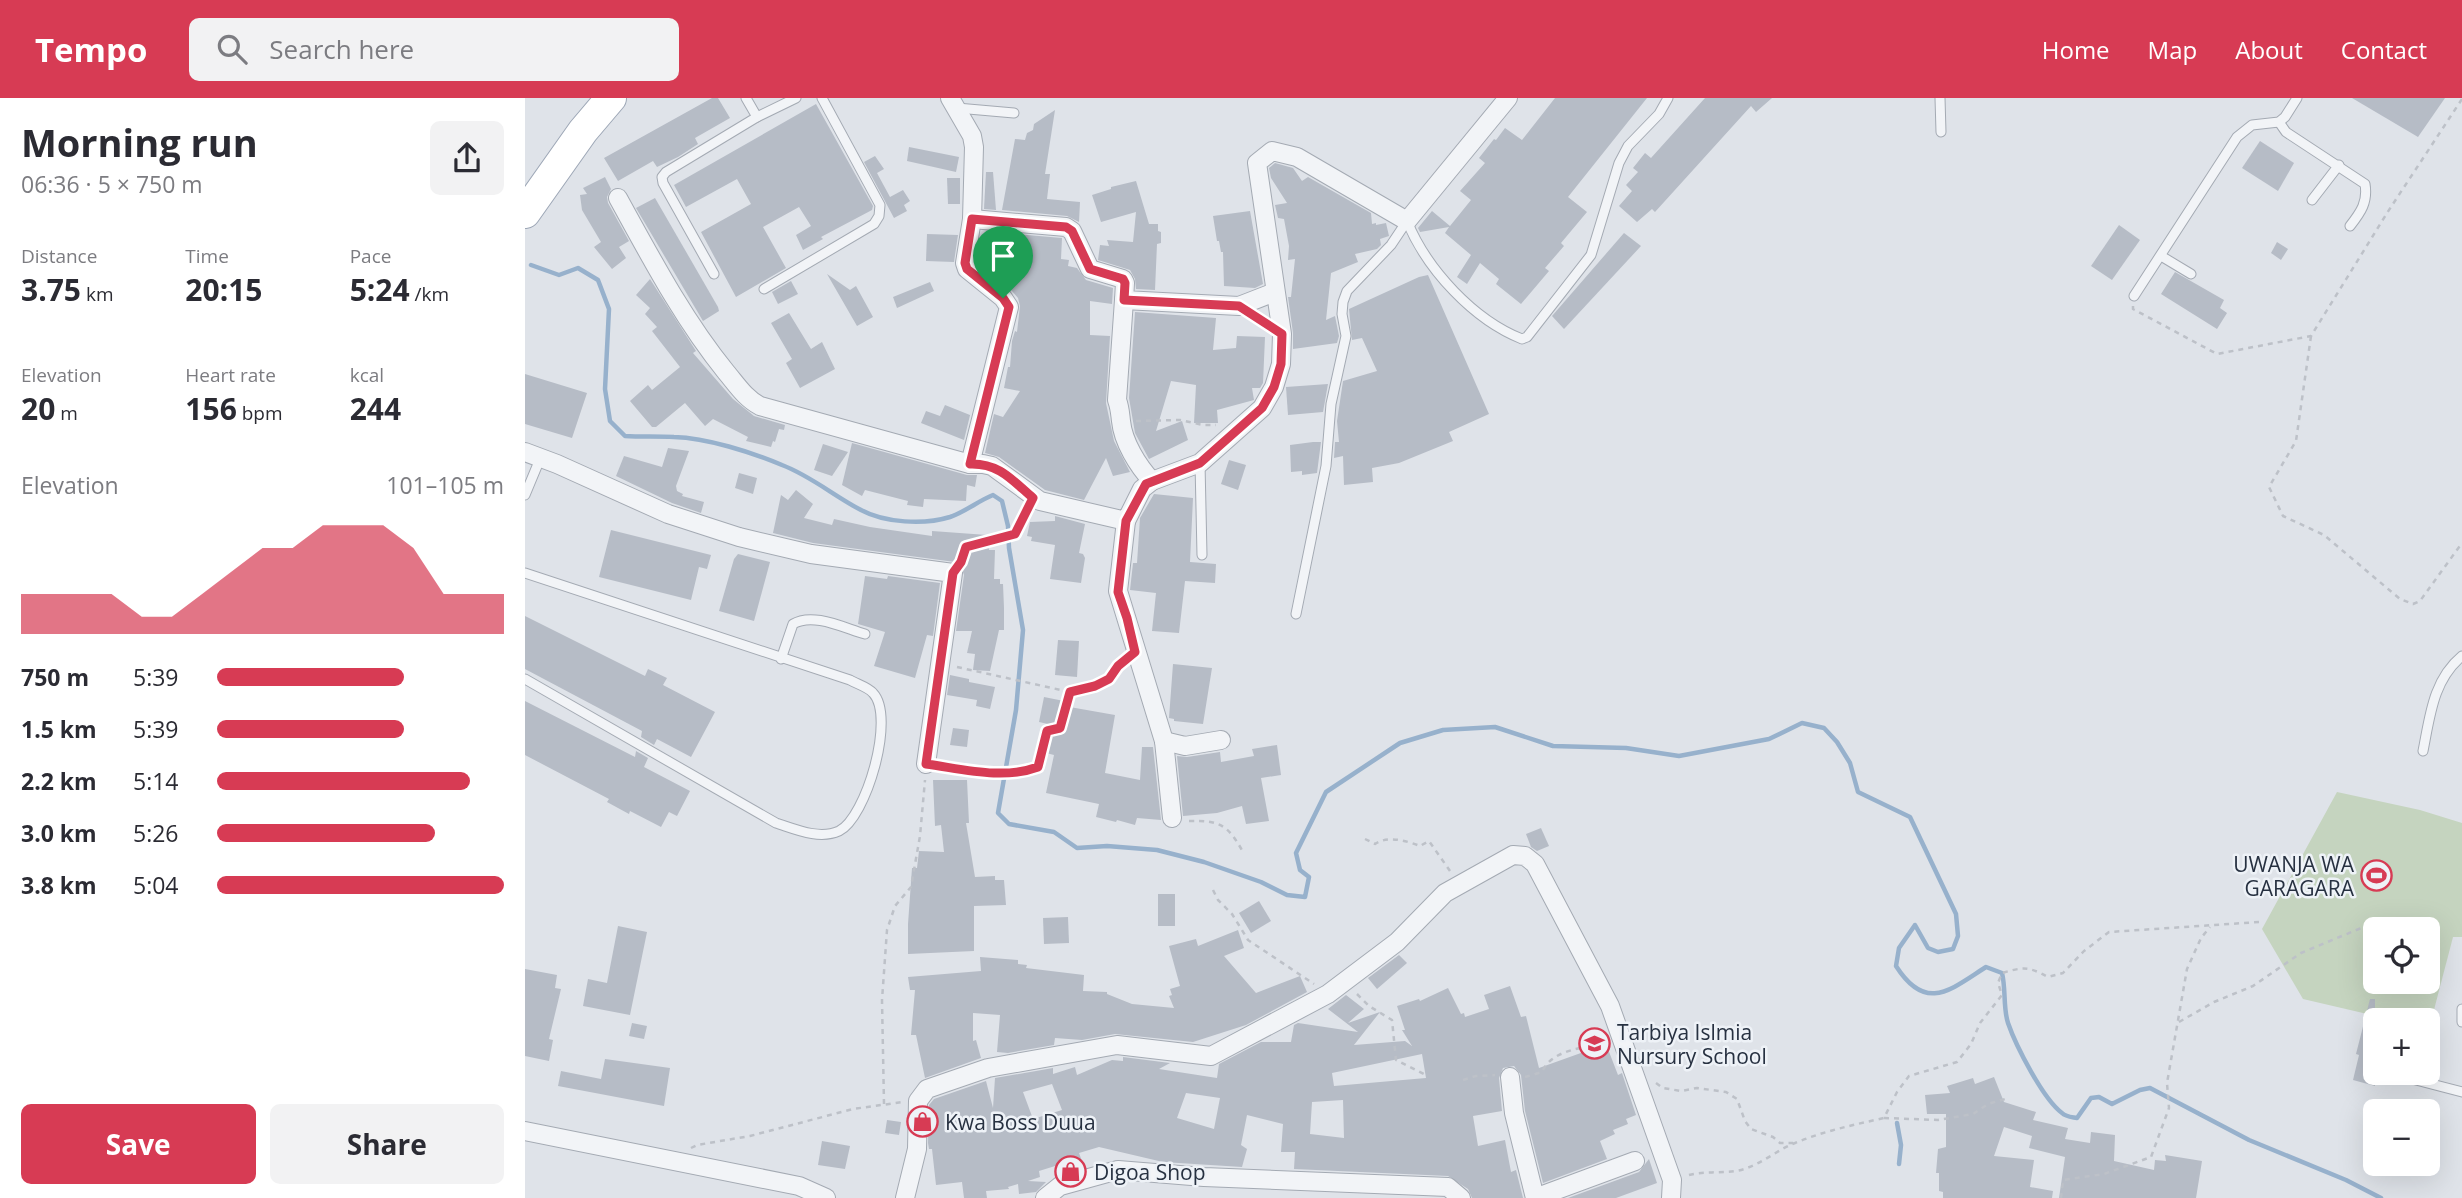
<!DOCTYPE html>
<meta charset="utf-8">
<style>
body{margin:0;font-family:"Open Sans",sans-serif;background:#f2f2f3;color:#2b2b33;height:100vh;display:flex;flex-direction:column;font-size:26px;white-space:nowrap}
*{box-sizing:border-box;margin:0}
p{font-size:23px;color:#7c7c81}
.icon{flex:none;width:38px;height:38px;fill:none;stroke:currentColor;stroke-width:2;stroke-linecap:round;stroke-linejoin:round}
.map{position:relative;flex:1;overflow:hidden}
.panel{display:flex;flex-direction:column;background:#fff;width:525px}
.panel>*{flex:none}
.controls{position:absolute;left:1838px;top:819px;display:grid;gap:14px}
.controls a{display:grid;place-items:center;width:77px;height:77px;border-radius:10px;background:#fff;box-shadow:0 7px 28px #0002;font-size:35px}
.pin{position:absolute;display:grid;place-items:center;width:60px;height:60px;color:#fff;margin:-72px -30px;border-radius:50% 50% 50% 0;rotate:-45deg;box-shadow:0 0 7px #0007}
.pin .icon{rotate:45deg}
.round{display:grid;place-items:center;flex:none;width:74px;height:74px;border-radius:10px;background:#f2f2f3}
.overview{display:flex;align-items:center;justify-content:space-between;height:119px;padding:0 21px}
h1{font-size:38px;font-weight:700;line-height:52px}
.stats{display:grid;grid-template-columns:repeat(3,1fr);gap:10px;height:119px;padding:7px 21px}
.stats div{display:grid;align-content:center}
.stats b{font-size:30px;font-weight:700}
.stats small{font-size:19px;font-weight:400}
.stats p{font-size:19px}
.chart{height:196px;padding:14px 21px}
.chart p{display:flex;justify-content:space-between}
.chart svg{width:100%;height:126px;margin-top:7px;fill:#d73b54;opacity:.7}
.cta{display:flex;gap:14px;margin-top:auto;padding:14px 21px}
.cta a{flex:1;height:80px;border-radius:10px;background:#d73b54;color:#fff;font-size:28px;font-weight:700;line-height:80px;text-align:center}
.cta a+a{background:#f2f2f3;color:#2b2b33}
ul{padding:0 21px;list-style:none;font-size:23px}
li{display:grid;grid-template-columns:112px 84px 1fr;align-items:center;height:52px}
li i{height:18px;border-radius:9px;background:#d73b54}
header{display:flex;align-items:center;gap:42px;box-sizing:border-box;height:98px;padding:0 35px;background:#d73b54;color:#fff}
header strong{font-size:33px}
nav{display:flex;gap:38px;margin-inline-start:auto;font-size:24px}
.search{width:490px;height:63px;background:#f2f2f3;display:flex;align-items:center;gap:18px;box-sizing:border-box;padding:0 24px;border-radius:10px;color:#7c7c81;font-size:26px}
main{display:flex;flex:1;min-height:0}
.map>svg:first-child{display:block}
</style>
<header>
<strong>Tempo</strong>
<div class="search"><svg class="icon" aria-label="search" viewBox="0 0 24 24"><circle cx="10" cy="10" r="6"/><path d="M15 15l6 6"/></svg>Search here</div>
<nav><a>Home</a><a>Map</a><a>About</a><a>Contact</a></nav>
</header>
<main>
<section class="panel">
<div class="overview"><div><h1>Morning run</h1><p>06:36 · 5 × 750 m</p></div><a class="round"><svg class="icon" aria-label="share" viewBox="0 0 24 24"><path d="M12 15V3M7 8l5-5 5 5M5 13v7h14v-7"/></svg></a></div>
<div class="stats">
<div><p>Distance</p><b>3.75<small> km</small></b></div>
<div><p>Time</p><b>20:15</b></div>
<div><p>Pace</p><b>5:24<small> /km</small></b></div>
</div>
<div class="stats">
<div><p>Elevation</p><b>20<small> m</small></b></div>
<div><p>Heart rate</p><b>156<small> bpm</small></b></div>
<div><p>kcal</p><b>244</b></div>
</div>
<div class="chart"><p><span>Elevation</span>101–105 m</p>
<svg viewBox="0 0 160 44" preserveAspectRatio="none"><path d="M0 44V30L10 30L20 30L30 30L40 38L50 38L60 30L70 22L80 14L90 14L100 6L110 6L120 6L130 14L140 30L150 30L160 30V44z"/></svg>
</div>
<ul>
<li><b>750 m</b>5:39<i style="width:65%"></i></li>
<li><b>1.5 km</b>5:39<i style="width:65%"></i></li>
<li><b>2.2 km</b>5:14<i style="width:88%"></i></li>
<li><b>3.0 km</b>5:26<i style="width:76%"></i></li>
<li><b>3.8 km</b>5:04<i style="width:100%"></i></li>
</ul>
<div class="cta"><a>Save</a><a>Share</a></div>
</section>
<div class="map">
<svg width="1937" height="1100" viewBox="0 0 1937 1100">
<rect width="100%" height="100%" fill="#dfe3e9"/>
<path fill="#c5d4bf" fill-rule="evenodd" d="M1812,694L1895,712L1937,725V839H1928L1904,931L1902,930V922H1868L1778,901L1737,831ZM1850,831H1902V884H1850Z"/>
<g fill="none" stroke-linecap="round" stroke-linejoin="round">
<g stroke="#97b1cc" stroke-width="4.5">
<path d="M6,167L34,177L53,170L73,182L84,211L80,291L85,323L100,338C117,339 132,338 149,339C182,340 226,354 257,367C286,378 309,398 336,412C360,425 399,427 425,419C440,414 453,403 468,397L477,403L483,428L484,450L498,532L491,612L473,715L484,726L529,734L552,750L582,748L632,752L679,764L736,784L762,797L780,799L784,779L775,772L771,755L801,694L875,645L918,632L970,629L1028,648L1101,650L1154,658L1244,641L1277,625L1299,630L1312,644L1325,665L1333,694L1385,719L1431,816L1433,838L1428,851L1413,854L1403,850L1390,827L1374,850L1371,868C1401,915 1425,892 1461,869L1477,875C1481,891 1478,910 1483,925C1491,948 1518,1001 1537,1015C1541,1019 1547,1019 1552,1020L1566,1000L1574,999L1587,1006L1615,992L1625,990L1724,1042L1821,1082L1856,1100"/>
<path d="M1372,1025L1376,1047L1374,1066"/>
</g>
</g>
<g fill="#b6bcc6" fill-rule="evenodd">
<path d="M187,0H193L205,20L170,40L173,46L153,59L132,69L128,63L93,83L79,60Z"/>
<path d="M1030,0H1122L1043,99L1062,114L1036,145L1039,148L1020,170L1024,173L996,206L971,186L974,181L955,165L942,186L932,179L946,157L920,135L924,129L895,134L893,130L907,113L925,128L946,102L935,93L960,65L954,60L969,41L971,42L980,30L997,42Z"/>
<path d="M1180,0H1247L1231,14L1226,8L1130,114L1127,111L1112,124L1094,108L1107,93L1101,87L1113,74L1108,70L1120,55L1126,60Z"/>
<path d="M1827,0H1920L1893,39Z"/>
<path d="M291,6L348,108L347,112L296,139L298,141L278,152L271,137L286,128L274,109L238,129L261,170L211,199L176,134L226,106L212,81L161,109L149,87Z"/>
<path d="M530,12L520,76H525L522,101L555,104L554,124L542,118L477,112L490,41L500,42L502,35L508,32L509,26Z"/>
<path d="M1735,43L1769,65L1753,93L1717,70Z"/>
<path d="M384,49L434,59L431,74L382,63Z"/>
<path d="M350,58L359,71L352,75L365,99L378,92L385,103L379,107L382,113L369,120L339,64Z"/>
<path d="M750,65L768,70L777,83L783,79L846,115L847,126L851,125V127L861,125L864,138L855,141L856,147L852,151L830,156L833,164L806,175L801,222L810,218L814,238L812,245L768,251V235L763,199H766L770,161L763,162L764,148L759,121L753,120L750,107L762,105L746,80L744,70Z"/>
<path d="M461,74H468L471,112L459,111Z"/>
<path d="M80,79L86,91L82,99L83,105L104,143L94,149L101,160L87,171L69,149L76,144L57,112L55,97L62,96L58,90Z"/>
<path d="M422,80H435V106H423Z"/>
<path d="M611,83L624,126H633V133L636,134V145L632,146L630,192L611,191L610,181L605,172L573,162L575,147L584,148L582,142L608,144L611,114L576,124L567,97L586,91V89Z"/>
<path d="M130,100L193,209L194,213L178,223L111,110Z"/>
<path d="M725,113L738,186L730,190L699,188L698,154H696L694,143H692L688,118Z"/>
<path d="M1594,127L1615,142L1587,182L1566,168Z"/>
<path d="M466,134L537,140L536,161L544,162L543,168L552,170L561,182L588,190L587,206L565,203V237L585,238L581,305L589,343L605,374L588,378L581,360L559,402L520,392L474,359L460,355L469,316L478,319L495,293L479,290L483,269H485L487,243L490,233L492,234L495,208L493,200L487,193L471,179L473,161L464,160Z"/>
<path d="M1099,135L1116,148L1039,231L1027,218Z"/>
<path d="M402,136L433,137L429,164L401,163Z"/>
<path d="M1752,144L1763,151L1756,162L1746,155Z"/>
<path d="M1650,174L1699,202L1695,210L1702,215L1692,231L1636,196Z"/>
<path d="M302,176L325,192L331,188L348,219L332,228Z"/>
<path d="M903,177L964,316L924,334L928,343L874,365L847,370L848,384L819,387L818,358L809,360L810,344H814L812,323L818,283L852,273L837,240L827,242L824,211L894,179Z"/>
<path d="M125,181L171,253L168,255L208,301L229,318L260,327L259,332L254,331L250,344L248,343L246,349L221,343L223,339L188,321L180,328L160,305L131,329H127L105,303L123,287L127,292L155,269L127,233L132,229L120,216L125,210L111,197Z"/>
<path d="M266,183L273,196L253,206L247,194Z"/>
<path d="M405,184L409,193L372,210L368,199Z"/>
<path d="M610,214L691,220L688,252L711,250L712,238L740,239L738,285L735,290H727L729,302L692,312L693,325H669L671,287L646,283L631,333L657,323L663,342L624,361L610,335L604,300Z"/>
<path d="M264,215L286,251L297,244L310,271L275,290L261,265L267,261L246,225Z"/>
<path d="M0,276L62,295L47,340L0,326Z"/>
<path d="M803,286L798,314L763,317L761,289Z"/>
<path d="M420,307L445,317L447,309L439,342L396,325L401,313L415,318Z"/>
<path d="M788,344H796L792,375L777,377V373L766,374L765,347Z"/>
<path d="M327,345L442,377H452L450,389L442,387L441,403L399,401L398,409L382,407L383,403L340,392L337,398L317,387Z"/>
<path d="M298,346L323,354L307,378L289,372Z"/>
<path d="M143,350L164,353L151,388L152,393L158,396L157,398L179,404L176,415L147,405L91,378L99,358L137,369Z"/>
<path d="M704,362L721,367L713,392L696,386Z"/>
<path d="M214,375L232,380L228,396L210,390Z"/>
<path d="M271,392L288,406L279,420L307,427L309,421L345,429L407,438V433L462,437L464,452H470L469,481H475V486H478L479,510V532H474L465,573L448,572L450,556L442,555L447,533H431L439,477L435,466L430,464L288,445L248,435L256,397L263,402Z"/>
<path d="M629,396L668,400L665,464L691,466L690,485L660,483L654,535L627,533L631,495L605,492L608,465H612L615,420Z"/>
<path d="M530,418L560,426L554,455L558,456L560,460L556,485L525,481L530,447L506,443L507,439L502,438L505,424L530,423Z"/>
<path d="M86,432L186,457L182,471L174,469L166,502L74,479Z"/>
<path d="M213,456L245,464L229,523L194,513L209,461Z"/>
<path d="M340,478L362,481L363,478L415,485L408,538L402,537L390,580L349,568L360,534L333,526Z"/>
<path d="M0,518L120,578L123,571L142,580L138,587L190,614L166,659L132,641L129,647L116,639L117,633L0,571Z"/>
<path d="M533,542L554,543L552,579L530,577Z"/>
<path d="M648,566L687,570L678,626L649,623V621L644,620Z"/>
<path d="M425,577L444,581V584L470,589L465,611L451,608L452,602L422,597Z"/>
<path d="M519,599L539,603V608L590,617L580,675L615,682L617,649H628L636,722L612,720L610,727L592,722L591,724L571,719L574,706L521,695L529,657L521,655L523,626L514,624Z"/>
<path d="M0,603L110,659L111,653L123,660L119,669L165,693L152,718L144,714L136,729L105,713L104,716L82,704L84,701L0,657Z"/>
<path d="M428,630L444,632L442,649L425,647Z"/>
<path d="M752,647L756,677L736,680L744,723L721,726L717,708L692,715L658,718L652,658L662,659L695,654L696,664L729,658L727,651Z"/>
<path d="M408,682H442L444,725H441L450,779L470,778V782H479L481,807L449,808V853L383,856V826L387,770H392L394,753L419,754L416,727L410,728Z"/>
<path d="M1016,730L1024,748L1012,753L1006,749L1001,736Z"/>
<rect x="633" y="796" width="17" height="32"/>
<path d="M734,803L746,823L726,835L714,815Z"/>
<path d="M543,819L544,845L519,846L518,820Z"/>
<path d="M93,828L122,834L105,917L58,908L63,881L82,885Z"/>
<path d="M713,832L719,850L699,858L731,895L775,878L782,894L721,927L668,944L590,936L557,942L530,940L529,947L483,955L472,954L475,917L448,915V943L451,942L456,960L400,980L391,937H386L390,892H385L383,879L456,873L455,859L493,862V866L502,867L501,870L559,877L558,893L582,894V896L607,906L649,910L644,898L647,897L645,891L655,888L644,848L671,841L673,848Z"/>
<path d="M874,857L882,865L852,891L843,880Z"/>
<path d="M0,871L32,877L30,890L36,891L24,941L28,942L24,963L0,958Z"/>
<path d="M985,888L996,919L1001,918L1014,970L1081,946L1093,977L1097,975L1111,1017L1101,1021L1103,1026L1088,1032L1090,1036L1075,1043L1082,1061L1018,1085L1000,1013L996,977L989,968L978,970L974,980L977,1013L948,1018L953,1048L980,1042L986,1074L991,1072L998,1100H947L943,1091L923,1078L769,1071L770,1054H756L758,1026L722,1017L716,1047L722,1051L717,1069L638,1064L574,1049L554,1055L558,1066L545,1070L543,1064L514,1073L515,1079L503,1083L521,1084L511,1094L494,1096L493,1086L483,1089L484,1091L461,1093L462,1100H439L437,1084L411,1087L407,1051H404L403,1045L404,1007L409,1001L461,983L468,1010L470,980L528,970V976L550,969L552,977L587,962L598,963V959L645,965L634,971L692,980L694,966L736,944H766L769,927L773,925L833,934L803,911L821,897L839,911L823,925L855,914L829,947L880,943L887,948L877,932H880L872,908L894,901L895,903L923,890L936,916L939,915L940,919L964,911L959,897ZM897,956L901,980L809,988L807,975ZM527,986L537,1012L508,1021L498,994ZM661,995L695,1000L689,1031L652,1020ZM818,1002L819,1040L785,1036L787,1004Z"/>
<path d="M1845,901H1850V988L1828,982L1834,957L1831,956Z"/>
<path d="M107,925L122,928L119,941L104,938Z"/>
<path d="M80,961L145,970L139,1008L33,988L36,973L76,981Z"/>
<path d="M1469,979L1479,1004L1511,1014L1508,1022L1543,1030L1540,1041L1565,1045L1566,1034L1590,1037L1589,1063L1629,1072L1630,1062L1641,1063L1640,1057L1677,1063L1671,1100H1534L1540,1059L1504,1050L1507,1038L1479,1029L1469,1058L1509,1062L1505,1089L1528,1093L1527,1100H1418V1094L1414,1093V1075H1411L1413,1051L1421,1049V1016H1402L1400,997L1425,995L1422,988L1448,980L1450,986Z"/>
<path d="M362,1022L376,1024L374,1037L360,1035Z"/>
<path d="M297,1043L325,1048L320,1071L293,1067Z"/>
<path d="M1124,1061L1132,1085L1091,1100H1043L1114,1074Z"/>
</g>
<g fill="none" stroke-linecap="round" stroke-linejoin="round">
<defs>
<g id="lane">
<path d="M1415,0L1416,34"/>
<path d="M432,10L489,15"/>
<path d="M232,19L271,0"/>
<path d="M1754,24L1761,34L1840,86C1843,104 1836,114 1825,128"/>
<path d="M1787,102L1814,67"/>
<path d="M882,123C902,172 949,222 997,241L1002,239L1066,157L1094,65L1103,48L1134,16L1143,0"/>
<path d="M1636,158L1666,176"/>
<path d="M189,176L138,85L137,79L141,74L232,19L221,0"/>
<path d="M239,191L349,126L354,118L355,107L297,0"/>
<path d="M1609,198L1712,39L1727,27L1754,24L1760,19L1772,0"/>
<path d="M675,365L677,457"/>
<path d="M0,397L15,361"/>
<path d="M0,475L325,582C332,586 343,589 348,595C371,619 341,720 314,733C294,742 270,731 251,725L0,581"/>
<path d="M771,516L801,368L806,306L821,238L817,216L818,204L822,193L866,147L882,123"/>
<path d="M256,561L268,526C288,514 319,530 340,536"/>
<path d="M1898,653C1905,618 1908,582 1937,558"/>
<path d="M1937,911V924"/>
<path d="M1864,975L1937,994"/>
</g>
<g id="street">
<path d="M425,0L447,38L449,49L447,121L440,165L442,171L478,200L484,209L445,366"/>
<path d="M93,100C126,160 158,221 201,274C212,287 220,300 235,308L445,366H458L467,368L515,403L601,423L617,391L627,383"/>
<path d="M447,121L541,129L547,133L565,171L598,181L600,185L599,202L714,208L750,194"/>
<path d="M599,202L592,302C595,310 595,315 596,323C598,344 613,368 627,383L675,365L737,310L749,289L756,266L757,236L732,65L747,53L772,59L882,123L983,0"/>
<path d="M0,354L32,366L143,416L214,439L286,456L428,475L401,666"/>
<path d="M601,423L593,493L639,643L647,720"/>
<path d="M639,643L660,648L696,642"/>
<path d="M985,979L989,1015L1010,1100"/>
<path d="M0,1033L274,1088L301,1100"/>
<path d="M380,1100L392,1051L393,1003L402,991L463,970L592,947L686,958L803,896L872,844L920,795L988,757L1000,758L1010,766L1085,908L1147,1082L1146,1100"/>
<path d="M520,1100L535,1088L593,1072L679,1079L923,1089L936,1100"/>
<path d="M1010,1100L1110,1063"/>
</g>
<path id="primary" d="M0,115L58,33L86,0"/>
</defs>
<use href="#lane" stroke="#a4aab3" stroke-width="11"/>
<use href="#street" stroke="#a4aab3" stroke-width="20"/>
<use href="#primary" stroke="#9da7b6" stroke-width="32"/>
<g stroke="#bdc1c8" stroke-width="2.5" stroke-dasharray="5 5" stroke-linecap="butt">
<path d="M1608,208V211L1692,256L1786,238L1862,115L1937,1"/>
<path d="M1786,238L1771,343L1744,389L1758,418L1799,437L1875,501L1888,506L1895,503L1937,445"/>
<path d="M611,323L655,322L678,327H691"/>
<path d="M437,461L441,449L490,437L501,415"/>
<path d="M432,569L545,594"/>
<path d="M416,668C449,673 482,681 513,669L522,633L535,630L545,594L570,588L584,581L599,562"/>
<path d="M664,723C695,722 703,727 718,754"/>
<path d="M840,741L850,746C863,737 882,743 895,748L904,743L925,773"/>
<path d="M688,792L693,802L707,816L723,842L789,886"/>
<path d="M832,896L844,908L867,922L871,962L899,976"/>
<path d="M1654,924L1689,904L1728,888L1776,855L1841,828"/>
<path d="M1000,979L1017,974C1027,951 1059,950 1081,945"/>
<path d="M938,982L951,978L970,977"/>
<path d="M1131,985L1138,990L1156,993L1172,990L1201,994L1212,1001L1220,1023L1226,1031L1248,1039L1255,1045H1268"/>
<path d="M359,1006L357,902L362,832L370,808L386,789L395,738L400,682"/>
<path d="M1359,1020L1413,1022L1448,1016L1463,1006L1480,1001"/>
<path d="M166,1050L172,1047L225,1038L328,1011L378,1004"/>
<path d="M1164,1077C1183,1072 1204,1077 1222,1070C1239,1064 1254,1051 1270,1045C1299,1033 1328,1027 1359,1020L1372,994L1384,978L1432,964L1446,946L1455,925L1477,897L1473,885L1477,875C1498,869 1503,868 1523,879L1538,875L1559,853L1584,834L1734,824"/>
<path d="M1536,1100L1538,1082L1579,1076L1626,1059L1644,1010L1642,985L1662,871L1676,840L1685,829"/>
</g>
<use href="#lane" stroke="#f2f4f7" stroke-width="9"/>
<use href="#street" stroke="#f2f4f7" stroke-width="18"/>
<use href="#primary" stroke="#fff" stroke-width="30"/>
</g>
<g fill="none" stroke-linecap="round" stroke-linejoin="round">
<defs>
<path id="route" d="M447,121L541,129L547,133L565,171L598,181L600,185L599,202L714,208L757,236L756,266L749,289L737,310L675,365L621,386L601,423L593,494L602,520L610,554L593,568L584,581L570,588L545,594L535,630L522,633L513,669C478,682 438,671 401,666L428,475L436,464L441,449L490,436L508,400C487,382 474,365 445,366L484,209L478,200L442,171L440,165Z"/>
</defs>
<use href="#route" stroke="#fff" stroke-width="14"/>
<use href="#route" stroke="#d73b54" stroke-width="9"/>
</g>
<defs>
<symbol id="stadium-ring" viewBox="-11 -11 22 22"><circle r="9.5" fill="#eef2f7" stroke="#d73b54" stroke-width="1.5"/><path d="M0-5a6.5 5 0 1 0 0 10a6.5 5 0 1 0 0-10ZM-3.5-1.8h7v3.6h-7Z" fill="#d73b54"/></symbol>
<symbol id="school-ring" viewBox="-11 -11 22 22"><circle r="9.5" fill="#eef2f7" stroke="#d73b54" stroke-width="1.5"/><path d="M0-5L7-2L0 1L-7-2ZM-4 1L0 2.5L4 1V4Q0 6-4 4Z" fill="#d73b54"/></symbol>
<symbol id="shop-ring" viewBox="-11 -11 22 22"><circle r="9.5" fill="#eef2f7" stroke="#d73b54" stroke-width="1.5"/><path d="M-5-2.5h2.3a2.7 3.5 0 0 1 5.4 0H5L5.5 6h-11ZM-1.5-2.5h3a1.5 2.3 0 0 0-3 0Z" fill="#d73b54"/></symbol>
</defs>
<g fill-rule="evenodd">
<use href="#stadium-ring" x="1834" y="760" width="35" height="35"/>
<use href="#school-ring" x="1052" y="928" width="35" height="35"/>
<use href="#shop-ring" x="380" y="1006" width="35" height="35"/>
<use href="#shop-ring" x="528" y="1056" width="35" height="35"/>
</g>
<g text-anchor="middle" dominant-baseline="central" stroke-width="5" stroke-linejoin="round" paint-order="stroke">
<g font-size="21" fill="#273141" stroke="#eef2f7" text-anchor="start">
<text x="1829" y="766" text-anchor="end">UWANJA WA<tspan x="1829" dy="24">GARAGARA</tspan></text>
<text x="1092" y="934">Tarbiya Islmia<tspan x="1092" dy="24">Nursury School</tspan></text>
<text x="420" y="1024">Kwa Boss Duua</text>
<text x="569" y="1074">Digoa Shop</text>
</g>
</g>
</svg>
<div class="controls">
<a><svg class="icon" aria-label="locate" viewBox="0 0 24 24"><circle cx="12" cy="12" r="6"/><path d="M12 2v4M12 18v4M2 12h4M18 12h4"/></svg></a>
<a>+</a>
<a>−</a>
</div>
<div class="pin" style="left:478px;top:200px;background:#1e9e55"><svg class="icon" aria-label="arrive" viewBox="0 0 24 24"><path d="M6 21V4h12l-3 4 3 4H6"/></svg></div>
</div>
</main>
